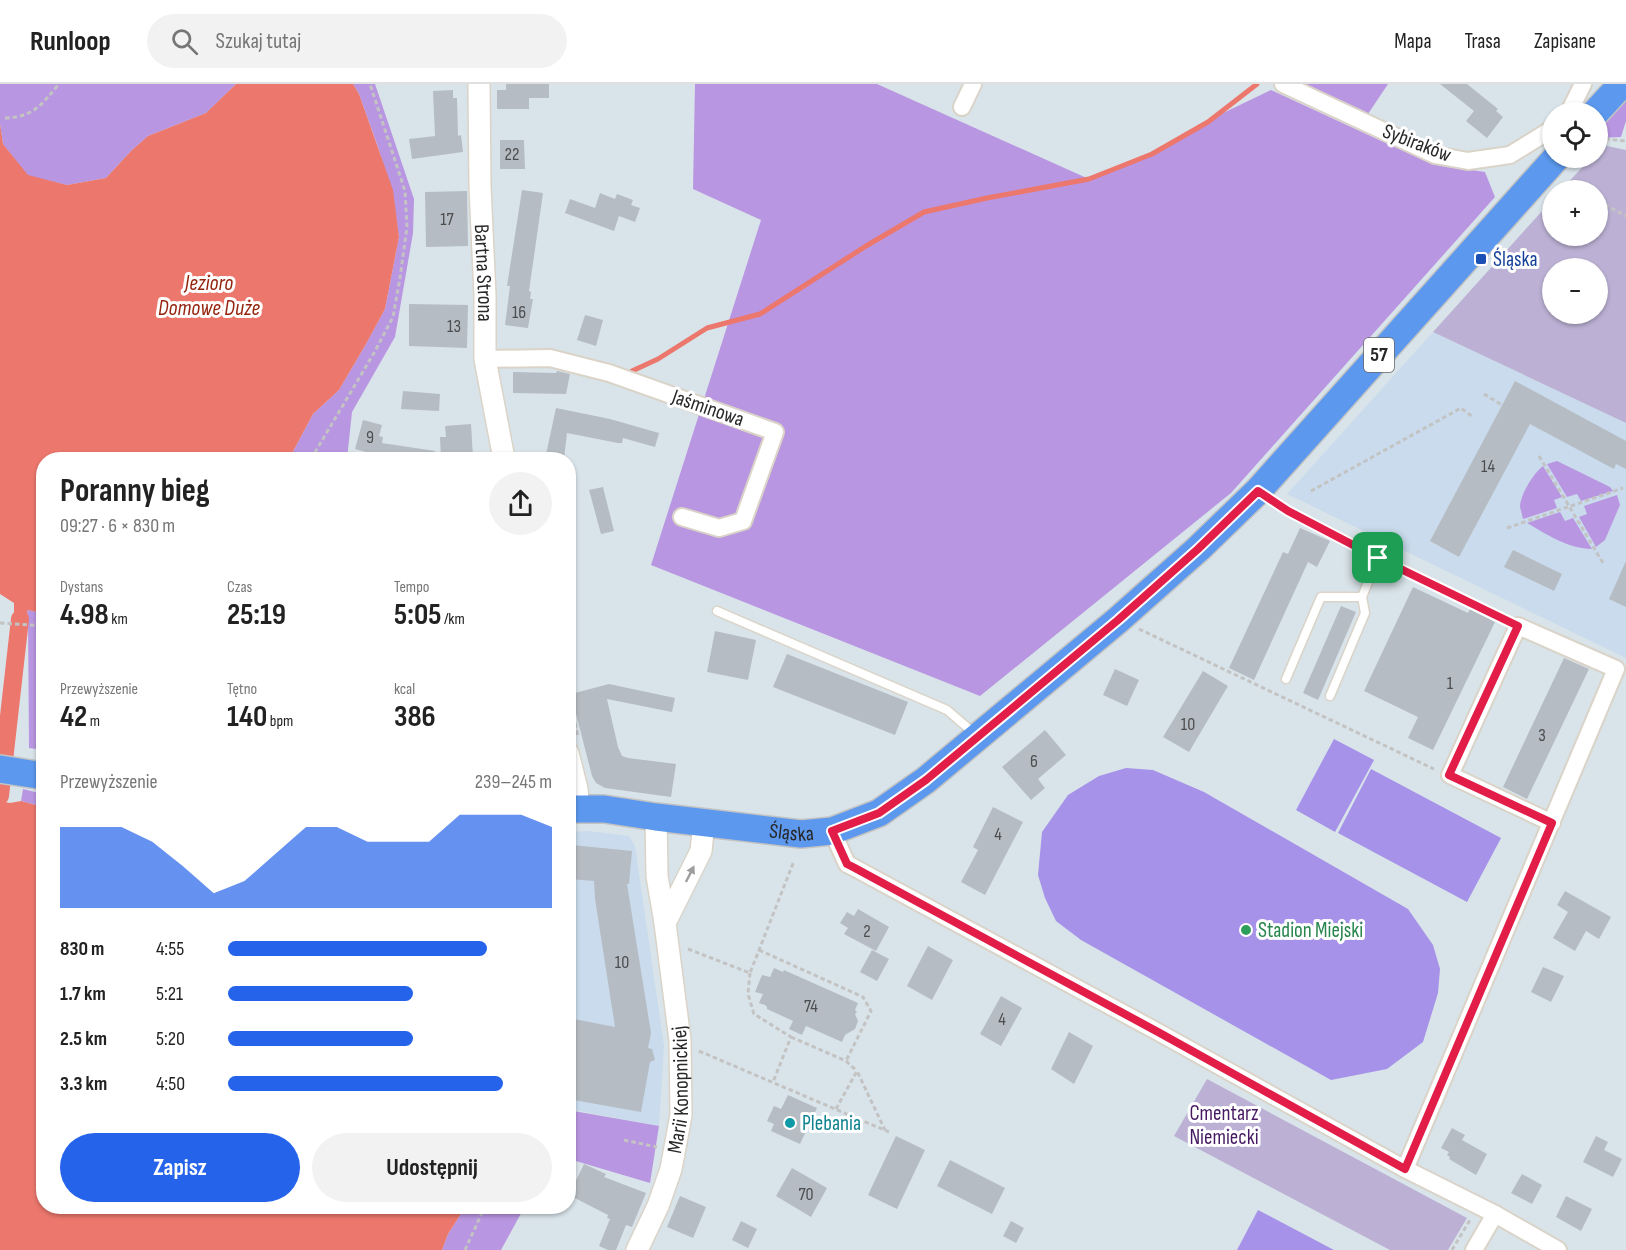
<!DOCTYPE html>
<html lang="pl">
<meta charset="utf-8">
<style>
body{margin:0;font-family:"Sofia Sans Condensed",sans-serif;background:#f2f2f2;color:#222;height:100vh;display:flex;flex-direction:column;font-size:22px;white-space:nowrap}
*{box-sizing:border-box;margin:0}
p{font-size:20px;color:#767676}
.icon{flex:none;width:33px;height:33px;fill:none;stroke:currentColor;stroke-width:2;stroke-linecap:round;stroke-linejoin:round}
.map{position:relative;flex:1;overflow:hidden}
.details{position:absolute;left:36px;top:368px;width:540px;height:762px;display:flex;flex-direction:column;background:#fff;border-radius:24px;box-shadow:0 2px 4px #0004}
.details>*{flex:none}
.controls{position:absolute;left:1542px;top:18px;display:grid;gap:12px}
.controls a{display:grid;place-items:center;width:66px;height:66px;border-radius:50%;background:#fff;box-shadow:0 2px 4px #0004;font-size:30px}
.pin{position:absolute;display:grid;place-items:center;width:51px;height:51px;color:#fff;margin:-26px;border-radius:12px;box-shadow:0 3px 9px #0006}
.round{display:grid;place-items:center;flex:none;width:63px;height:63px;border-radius:32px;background:#f2f2f2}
.summary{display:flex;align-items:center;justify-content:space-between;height:102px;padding:0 24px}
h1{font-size:33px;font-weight:700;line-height:45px}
.figures{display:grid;grid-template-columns:repeat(3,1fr);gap:9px;height:102px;padding:6px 24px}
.figures div{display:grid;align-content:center}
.figures b{font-size:30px;font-weight:700}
.figures small{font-size:16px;font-weight:400}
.figures p{font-size:16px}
.chart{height:168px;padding:12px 24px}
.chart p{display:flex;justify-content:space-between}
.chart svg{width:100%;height:108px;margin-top:6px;fill:#2563eb;opacity:.7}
.button{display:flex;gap:12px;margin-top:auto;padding:12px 24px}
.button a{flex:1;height:69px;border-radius:36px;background:#2563eb;color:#fff;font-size:24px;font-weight:700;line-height:69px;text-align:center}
.button a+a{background:#f2f2f2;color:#222}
ul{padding:0 24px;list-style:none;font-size:20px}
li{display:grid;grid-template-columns:96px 72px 1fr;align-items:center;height:45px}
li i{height:15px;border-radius:8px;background:#2563eb}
header{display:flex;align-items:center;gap:36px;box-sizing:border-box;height:84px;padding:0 30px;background:#fff;border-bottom:2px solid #e0e0e0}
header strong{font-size:28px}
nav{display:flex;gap:33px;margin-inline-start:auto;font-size:21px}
.search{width:420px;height:54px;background:#f2f2f2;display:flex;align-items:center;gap:15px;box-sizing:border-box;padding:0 21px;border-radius:33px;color:#767676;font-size:22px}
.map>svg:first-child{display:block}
</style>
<header>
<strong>Runloop</strong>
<div class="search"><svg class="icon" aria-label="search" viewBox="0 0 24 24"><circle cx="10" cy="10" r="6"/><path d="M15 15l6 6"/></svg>Szukaj tutaj</div>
<nav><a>Mapa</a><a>Trasa</a><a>Zapisane</a></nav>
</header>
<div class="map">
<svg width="1626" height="1166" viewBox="0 0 1626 1166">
<rect width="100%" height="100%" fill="#d9e4ea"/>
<g fill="#c9dbec">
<path d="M1433,248L1626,339V574L1287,410Z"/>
<path d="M588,747L629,752L635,762L664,962L659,1042L569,1025V748Z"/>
</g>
<g fill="#b996e1">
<path d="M0,0H236L206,29L148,52L131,67L106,94L67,101L28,92L3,60L0,40Z"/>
<path d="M353,0H375L414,115L413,149L395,253L352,328L347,375H289L313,330L339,306L366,260L385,225L399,153L393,111L378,63L359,10Z"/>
<path d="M695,0H877L1089,95L1152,70L1221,30L1271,6L1388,60L1445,82L1485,88L1495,113L1231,409L980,612L651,481L761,136L693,105Z"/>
<path d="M1304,0H1388L1368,30Z"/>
<path d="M1626,16V37L1621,53L1598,54V41L1621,19Z"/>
<path d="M1557,377L1610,403L1613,407L1581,417L1577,410L1567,413L1547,380Z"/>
<path d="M1543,382L1562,413L1554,416L1557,424L1523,435C1522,430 1520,425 1520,421C1522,408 1533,390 1543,382Z"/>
<path d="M1617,411L1620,421L1605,456L1596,463L1579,433L1587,430L1584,422Z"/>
<path d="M1560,428L1565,437L1573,434L1592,465C1569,465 1546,450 1527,439Z"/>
<path d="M27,526L43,529V666L29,664L28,534Z"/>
<path d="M23,705L43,710V723L21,717Z"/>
<path d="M568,1026L659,1042L650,1099L569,1075Z"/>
<path d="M466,1122H525L501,1166H442L448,1150Z"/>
</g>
<g fill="#bcb1d4" fill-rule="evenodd">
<path d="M1602,61L1626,66V339L1433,248L1552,116V152H1598V106H1561L1591,74H1598V67ZM1552,184H1598V230H1552Z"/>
<path d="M1207,995L1467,1134L1448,1166H1390L1174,1052Z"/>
</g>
<g fill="#a692e8">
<path d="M1334,655L1374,676L1335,748L1296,726Z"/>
<path d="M1126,684L1153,686L1204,708L1408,825L1433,861L1440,885L1438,909L1423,958L1387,985L1331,996L1081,856L1056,837L1045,814L1038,791L1042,748L1068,711L1099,692Z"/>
<path d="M1371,685L1501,754L1467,818L1338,749Z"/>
<path d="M1258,1126L1334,1166H1237Z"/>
</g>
<g fill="#ec776d">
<path d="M236,0H353L359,10L393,106L399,153L385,225L366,260L339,306L313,330L289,375H44L43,529L27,526L28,534L14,533V519L0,510V40L3,60L28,91L67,101L106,94L131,67L148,52L206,29Z"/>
<path d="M0,717L10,719L21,717L43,723L44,1122H466L448,1150L442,1166H0Z"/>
</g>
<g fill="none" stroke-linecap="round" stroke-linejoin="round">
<path stroke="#ec776d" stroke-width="5" d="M632,287L658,275L707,244L760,230L866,162L924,128L987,114L1089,95L1152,70L1208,38L1257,0"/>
<path stroke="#ec776d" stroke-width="18" d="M0,712L20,535"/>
</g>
<g fill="#b6bcc3">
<path d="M506,0H549V14H529V25H497V6H506Z"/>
<path d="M1440,0H1467L1498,25L1496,27L1503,33L1487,54L1466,37L1474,27Z"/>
<path d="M453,6V14H457L458,52L461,51L463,68L412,75L409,55L435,52L433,7Z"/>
<path d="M500,56H524L525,85H500Z"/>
<path d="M522,106L543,109L529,207L531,208L530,215H533L528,244L505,241L510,202H507Z"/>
<path d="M467,107L468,162L426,163L425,108Z"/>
<path d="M600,109L615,115L617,110L633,116L631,121L640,124L635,138L619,132L614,147L565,129L570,115L595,124Z"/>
<path d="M409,220L468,221L467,264L409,262Z"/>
<path d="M585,231L603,236L596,262L577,256Z"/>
<path d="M557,287L570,290L566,310L513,309V288L556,289Z"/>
<path d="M1515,297L1626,357V385L1616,380L1614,385L1530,340L1459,473L1430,457Z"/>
<path d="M403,307L440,310L439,327L401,325Z"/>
<path d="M556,324L610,335L659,349L655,363L623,354L622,359H618L567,349L564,375H545Z"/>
<path d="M363,336L382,341L379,352L383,353L382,359L435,367V375H400L373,371V370L355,365Z"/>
<path d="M471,340L473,373L441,375L440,353H446L445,342Z"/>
<path d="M603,403L614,447L601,450L589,406Z"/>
<path d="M1300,444L1330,457L1317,483L1308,478L1254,596L1229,584L1283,468L1288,470Z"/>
<path d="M1513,466L1562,490L1554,507L1504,483Z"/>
<path d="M1357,470L1369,475L1364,487L1352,482Z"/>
<path d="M1626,477V523L1609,515Z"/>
<path d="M1413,503L1468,529L1470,525L1495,538L1433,666L1408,654L1418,633L1364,607Z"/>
<path d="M1341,522L1356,528L1318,616L1303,609Z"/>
<path d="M715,547L756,556L748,596L707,588Z"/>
<path d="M787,570L908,618L895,651L773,603Z"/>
<path d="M1564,574L1589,585L1527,715L1503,703Z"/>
<path d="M1115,585L1139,596L1127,622L1103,611Z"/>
<path d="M1203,587L1228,602L1189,668L1163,653Z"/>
<path d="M609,600L675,614L672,628L607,615L618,663L622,672L628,674L676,680L671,713L605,704L596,699L592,692L571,610Z"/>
<path d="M1045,646L1066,671L1038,695L1045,704L1031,716L1002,683Z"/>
<path d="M993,723L1023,738L985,811L961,798L978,766L973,763Z"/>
<path d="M572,761L632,767L629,800H627L651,949L648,964L652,965L655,976L650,978L641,1028L568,1015V950L572,951L574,935L615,943L595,815L594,797L570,795Z"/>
<path d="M1565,807L1611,833L1599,855L1586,847L1575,867L1553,854L1568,828L1557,821Z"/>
<path d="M858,825L889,843L876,867L844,850L848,844L840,839L847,828L854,832Z"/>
<path d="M928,862L953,876L932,916L907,902Z"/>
<path d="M872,866L889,875L877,897L860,888Z"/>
<path d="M1543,883L1564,892L1551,918L1531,908Z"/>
<path d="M774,884L783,888L784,886L858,919L855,926L857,928L855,930L858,937L855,945L845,951L842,958L806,942L802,951L789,945L793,937L767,925V923L765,921L759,919L763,910L755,908L762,891L770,893Z"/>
<path d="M1001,912L1022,924L1001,962L980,950Z"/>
<path d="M1069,948L1093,962L1074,1000L1051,985Z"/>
<path d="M788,1011L817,1024L800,1060L771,1047L774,1040L767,1037L774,1022L781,1025Z"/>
<path d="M1452,1044L1465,1051L1462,1056L1487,1070L1476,1091L1449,1075L1450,1073L1447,1071L1449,1068L1441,1064Z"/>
<path d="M896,1052L925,1066L897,1125L868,1111Z"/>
<path d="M1596,1052L1608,1058L1604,1066L1622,1075L1613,1093L1583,1078Z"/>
<path d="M950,1076L1005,1104L992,1130L937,1102Z"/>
<path d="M584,1080L606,1090L604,1093L646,1109L632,1143L626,1141L616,1166H608L599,1162L610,1135L607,1134L608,1131L569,1111Z"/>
<path d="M792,1084L827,1104L811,1133L776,1112Z"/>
<path d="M1522,1090L1542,1101L1532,1120L1511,1109Z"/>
<path d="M680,1112L706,1123L693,1154L667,1143Z"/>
<path d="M1566,1112L1592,1125L1581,1147L1556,1133Z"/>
<path d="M741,1137L757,1145L748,1164L732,1156Z"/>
<path d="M1011,1137L1024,1144L1016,1159L1003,1152Z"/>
</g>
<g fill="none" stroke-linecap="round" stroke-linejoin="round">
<defs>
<g id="service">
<path d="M1260,408L1288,427L1378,473L1518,542"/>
<path d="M717,527L947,626L975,650"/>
<path d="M1286,595L1321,513H1362"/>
<path d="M1330,612L1365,529L1362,513L1378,473"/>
</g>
<g id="minor">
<path d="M1283,0L1435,71L1468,77L1510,71L1552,45"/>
<path d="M962,23L973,0"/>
<path d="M1569,28L1583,0"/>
<path d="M485,275L550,274L609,289L775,348L743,437L719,444L682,433"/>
<path d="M832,747L847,780L853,783L1158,948L1405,1085L1495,1130L1558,1166"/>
<path d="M1405,1085L1616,585L1518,542L1450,691L1552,739"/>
<path d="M1474,1166L1495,1130"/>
</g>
<g id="tertiary">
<path id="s1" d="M479,0L480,103L485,211V275L504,375"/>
<path d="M568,669L577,705L579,725"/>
<path d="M665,839L701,767L704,738"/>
<path id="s2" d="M637,1166L658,1122L671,1085L681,1031L680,956L665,839L657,792L656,733"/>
</g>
<g id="primary">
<path d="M1596,28L1622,0"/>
<path d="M0,685L44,692"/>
<path id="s3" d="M568,725H604L656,733L801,750L832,747L879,729L926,696L1118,536L1198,465L1258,407L1556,74"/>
</g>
</defs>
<use href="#service" stroke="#dad3c8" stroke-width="11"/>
<use href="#minor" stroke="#dad3c8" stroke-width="20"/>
<use href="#tertiary" stroke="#dad3c8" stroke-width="24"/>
<use href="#primary" stroke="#c3c3c3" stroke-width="30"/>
<g stroke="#c3c3c3" stroke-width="3" stroke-dasharray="4.5 3" stroke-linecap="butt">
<path d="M5,34C34,33 42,20 59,0"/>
<path d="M1598,57L1606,55L1626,57"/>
<path d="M1562,99L1577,106"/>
<path d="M1598,117L1626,132"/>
<path d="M1484,310L1502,321"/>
<path d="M1539,372L1603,479"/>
<path d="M311,375L374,269L393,233L400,194L407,143L405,107L370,0"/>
<path d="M1311,407L1461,324L1473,333"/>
<path d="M1507,444L1623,404"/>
<path d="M0,539L44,542"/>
<path d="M1139,545L1434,685"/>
<path d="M568,610L578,652"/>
<path d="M41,669L44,628"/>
<path d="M688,865L750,889L794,777"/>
<path d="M759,866L863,913L871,927L846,977"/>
<path d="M750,889L748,910L754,930L791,953L773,998"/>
<path d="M791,953L846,977L857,987"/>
<path d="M699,967L889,1048"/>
<path d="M836,1025L857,987L885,1046"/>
<path d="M624,1056L657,1063"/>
<path d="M465,1166L485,1122"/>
<path d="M1452,1166L1470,1136L1469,1134"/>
</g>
<use href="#service" stroke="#fff" stroke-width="8"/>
<use href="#minor" stroke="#fff" stroke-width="16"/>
<use href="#tertiary" stroke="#fff" stroke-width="21"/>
<use href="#primary" stroke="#5b98ee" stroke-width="27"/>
</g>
<defs><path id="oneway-solid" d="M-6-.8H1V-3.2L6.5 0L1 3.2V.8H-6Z" transform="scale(1.5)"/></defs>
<use fill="#9e9e9e" href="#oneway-solid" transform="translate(690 790) rotate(-63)"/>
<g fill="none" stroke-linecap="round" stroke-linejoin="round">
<defs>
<path id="route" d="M1258,407L1288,427L1378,474L1518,542L1449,691L1552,739L1405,1085L1158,948L853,783L847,780L832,747L879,729L926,696L1118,536L1198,465Z"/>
</defs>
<use href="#route" stroke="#fff" stroke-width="12"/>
<use href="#route" stroke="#e11d48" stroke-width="8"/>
</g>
<rect fill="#1a4fb4" stroke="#fff" stroke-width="2" x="1475" y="169" width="12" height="12" rx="3"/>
<circle fill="#2e9e5b" stroke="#fff" stroke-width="2" cx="1246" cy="846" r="6"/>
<circle fill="#0f9aa8" stroke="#fff" stroke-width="2" cx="790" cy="1039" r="6"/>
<g text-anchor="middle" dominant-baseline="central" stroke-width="6" stroke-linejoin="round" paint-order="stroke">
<g font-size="18" fill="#4c4d4f">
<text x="512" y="70">22</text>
<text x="447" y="135">17</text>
<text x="519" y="228">16</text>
<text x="454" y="242">13</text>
<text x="370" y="353">9</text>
<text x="1488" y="382">14</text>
<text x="1450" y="599">1</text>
<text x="1188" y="640">10</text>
<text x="1542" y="651">3</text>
<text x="1034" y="677">6</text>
<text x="998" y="750">4</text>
<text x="867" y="847">2</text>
<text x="622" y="878">10</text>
<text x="811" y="922">74</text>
<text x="1002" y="935">4</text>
<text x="806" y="1110">70</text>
</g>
<rect fill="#fff" stroke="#686868" stroke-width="1.5" x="1364" y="254" width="30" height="34" rx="4.5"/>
<g font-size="20" font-weight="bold" fill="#282828">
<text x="1379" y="271">57</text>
</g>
<g font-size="21" fill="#282828" stroke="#fff">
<text transform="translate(1417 59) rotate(21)">Sybiraków</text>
<text stroke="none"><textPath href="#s1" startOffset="189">Bartna Strona</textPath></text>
<text transform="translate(708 324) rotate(19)">Jaśminowa</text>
<text stroke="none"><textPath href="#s3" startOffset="225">Śląska</textPath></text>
<text stroke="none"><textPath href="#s2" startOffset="168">Marii Konopnickiej</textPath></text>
</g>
<g font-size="21" fill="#164399" stroke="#fff" text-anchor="start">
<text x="1493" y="175">Śląska</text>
</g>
<g font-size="21" fill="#27864d" stroke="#fff" text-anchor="start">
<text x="1258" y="846">Stadion Miejski</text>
</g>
<g font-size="21" fill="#461a63" stroke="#fff">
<text x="1224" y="1029">Cmentarz<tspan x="1224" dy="24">Niemiecki</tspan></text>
</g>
<g font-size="21" fill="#0d838f" stroke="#fff" text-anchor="start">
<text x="802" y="1039">Plebania</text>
</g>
<g font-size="22" font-style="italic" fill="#95240f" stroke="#fff">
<text x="209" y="199">Jezioro<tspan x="209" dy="25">Domowe Duże</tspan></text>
</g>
</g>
</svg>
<div class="controls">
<a><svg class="icon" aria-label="locate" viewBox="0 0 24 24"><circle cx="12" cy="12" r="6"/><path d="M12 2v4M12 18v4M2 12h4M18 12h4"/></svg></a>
<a>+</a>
<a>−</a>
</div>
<div class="pin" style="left:1378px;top:474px;background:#1e9e55"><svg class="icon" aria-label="arrive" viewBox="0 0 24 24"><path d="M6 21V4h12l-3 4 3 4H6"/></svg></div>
<section class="details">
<div class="summary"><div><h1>Poranny bieg</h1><p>09:27 · 6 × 830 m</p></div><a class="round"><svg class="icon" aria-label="share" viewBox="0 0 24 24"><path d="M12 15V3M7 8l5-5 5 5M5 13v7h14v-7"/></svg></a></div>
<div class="figures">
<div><p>Dystans</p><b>4.98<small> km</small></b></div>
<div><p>Czas</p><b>25:19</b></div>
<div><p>Tempo</p><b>5:05<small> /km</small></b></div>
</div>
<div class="figures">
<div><p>Przewyższenie</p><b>42<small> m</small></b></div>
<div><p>Tętno</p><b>140<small> bpm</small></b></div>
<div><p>kcal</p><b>386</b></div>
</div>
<div class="chart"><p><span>Przewyższenie</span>239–245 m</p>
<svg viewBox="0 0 160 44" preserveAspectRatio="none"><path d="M0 44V11L10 11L20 11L30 17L40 27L50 38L60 33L70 22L80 11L90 11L100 17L110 17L120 17L130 6L140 6L150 6L160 11V44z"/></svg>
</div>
<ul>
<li><b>830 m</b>4:55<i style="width:80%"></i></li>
<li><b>1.7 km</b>5:21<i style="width:57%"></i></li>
<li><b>2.5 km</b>5:20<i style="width:57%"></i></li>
<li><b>3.3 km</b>4:50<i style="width:85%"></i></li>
</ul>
<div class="button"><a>Zapisz</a><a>Udostępnij</a></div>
</section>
</div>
